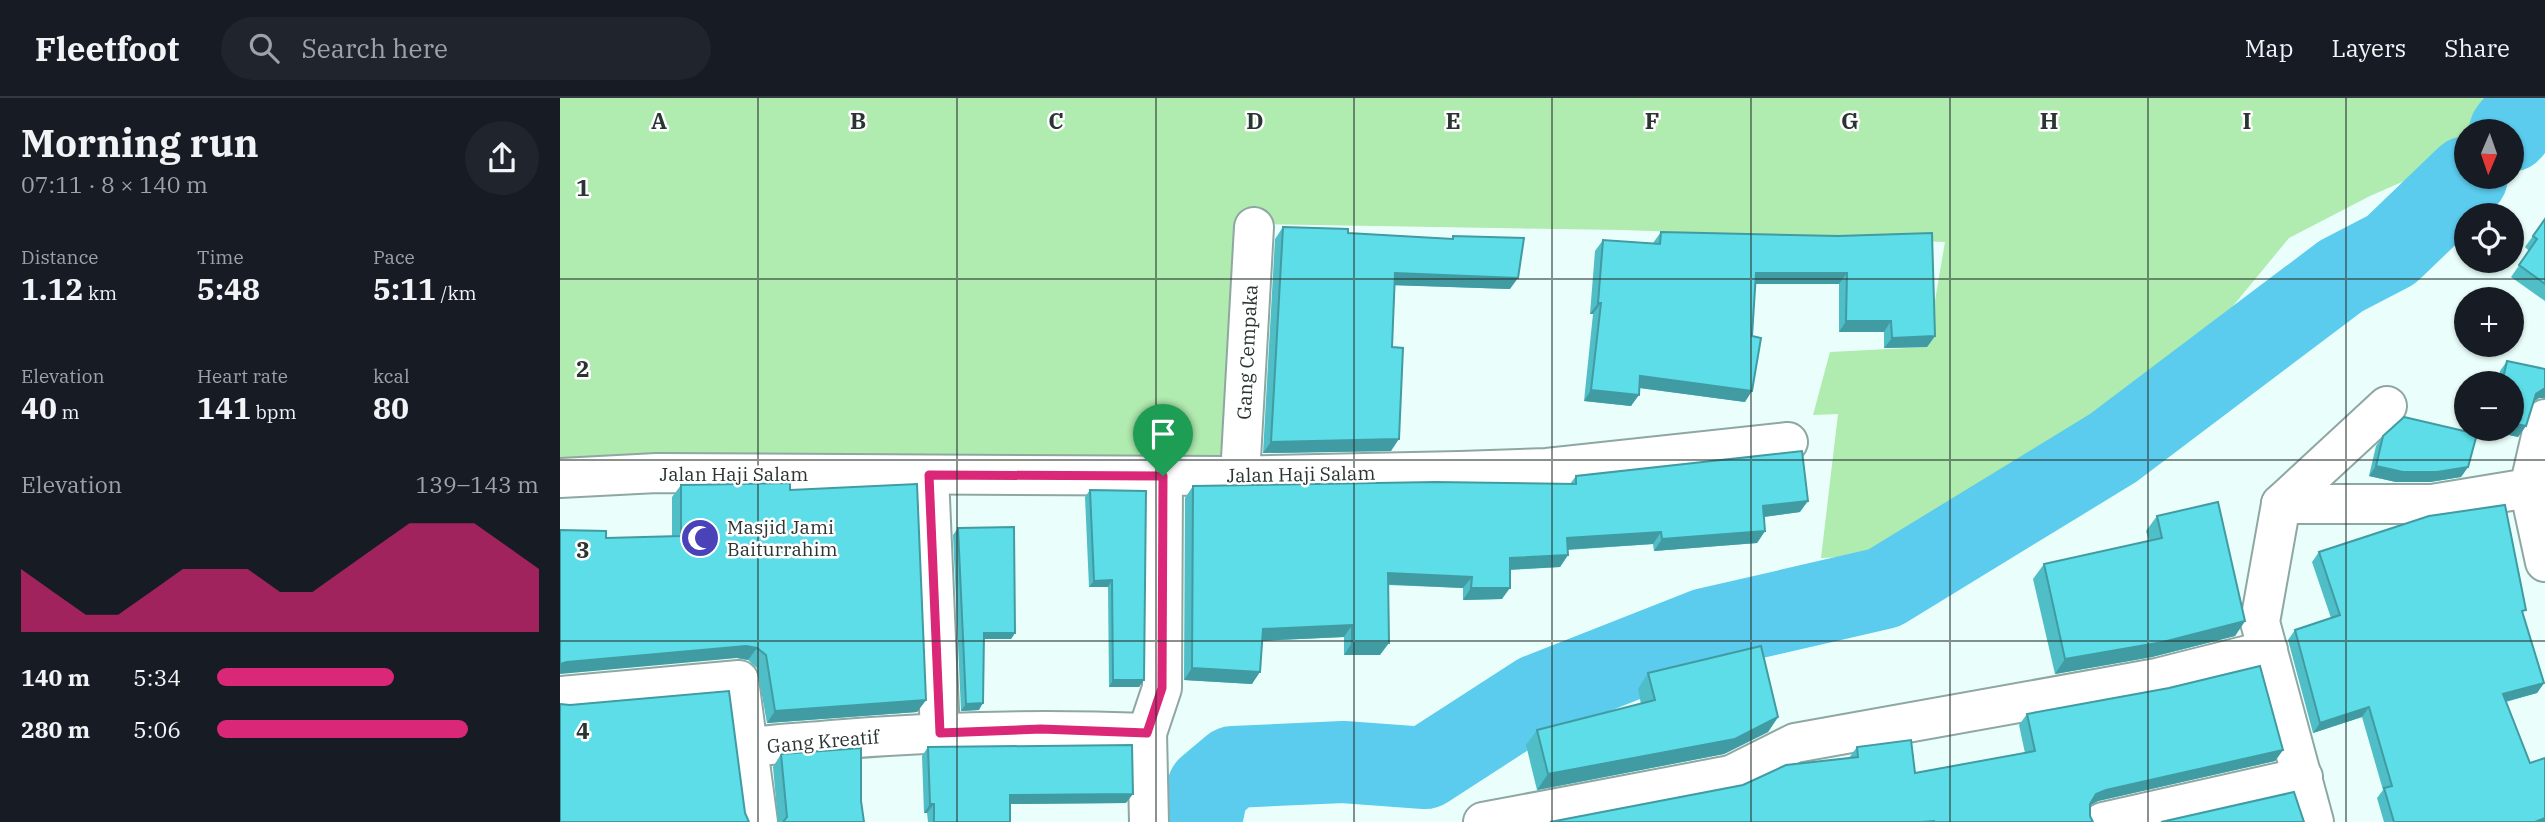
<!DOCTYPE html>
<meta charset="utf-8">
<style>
body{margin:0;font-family:"IBM Plex Serif",serif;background:#20242c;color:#f1f3f6;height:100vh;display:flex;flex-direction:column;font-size:26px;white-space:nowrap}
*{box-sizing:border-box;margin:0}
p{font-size:23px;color:#9ea1a6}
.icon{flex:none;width:38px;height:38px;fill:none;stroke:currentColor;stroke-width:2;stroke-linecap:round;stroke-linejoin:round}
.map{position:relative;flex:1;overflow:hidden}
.details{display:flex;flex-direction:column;background:#171b24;width:560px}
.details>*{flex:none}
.needle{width:46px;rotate:182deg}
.buttons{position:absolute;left:1894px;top:21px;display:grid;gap:14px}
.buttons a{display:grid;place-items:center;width:70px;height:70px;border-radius:50%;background:#171b24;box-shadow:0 2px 5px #0004;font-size:35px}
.pin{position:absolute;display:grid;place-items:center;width:60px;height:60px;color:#fff;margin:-72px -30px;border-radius:50% 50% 50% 0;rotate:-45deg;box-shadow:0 0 7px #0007}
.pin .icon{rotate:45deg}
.round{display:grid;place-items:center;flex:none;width:74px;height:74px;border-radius:37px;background:#20242c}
.summary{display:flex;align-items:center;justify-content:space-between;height:119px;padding:0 21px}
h1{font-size:38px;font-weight:700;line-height:52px}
.stats{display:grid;grid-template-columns:repeat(3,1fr);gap:10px;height:119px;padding:7px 21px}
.stats div{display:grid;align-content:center}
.stats b{font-size:30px;font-weight:700}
.stats small{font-size:19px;font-weight:400}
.stats p{font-size:19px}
.chart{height:196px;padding:14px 21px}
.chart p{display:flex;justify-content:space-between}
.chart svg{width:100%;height:126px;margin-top:7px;fill:#db2777;opacity:.7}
ul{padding:0 21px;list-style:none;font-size:23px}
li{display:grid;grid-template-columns:112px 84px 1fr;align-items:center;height:52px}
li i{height:18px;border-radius:9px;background:#db2777}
header{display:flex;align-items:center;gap:42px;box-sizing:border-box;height:98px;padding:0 35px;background:#171b24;border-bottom:2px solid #363941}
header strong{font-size:33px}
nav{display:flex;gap:38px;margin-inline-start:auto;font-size:24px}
.search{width:490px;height:63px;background:#20242c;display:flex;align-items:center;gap:18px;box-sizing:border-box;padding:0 24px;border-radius:38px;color:#9ea1a6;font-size:26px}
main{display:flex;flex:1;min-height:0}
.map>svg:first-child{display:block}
</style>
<header>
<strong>Fleetfoot</strong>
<div class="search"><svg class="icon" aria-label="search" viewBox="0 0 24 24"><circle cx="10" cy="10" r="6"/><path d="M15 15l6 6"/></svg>Search here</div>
<nav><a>Map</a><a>Layers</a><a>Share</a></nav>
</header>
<main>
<section class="details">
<div class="summary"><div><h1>Morning run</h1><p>07:11 · 8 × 140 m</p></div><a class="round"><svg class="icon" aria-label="share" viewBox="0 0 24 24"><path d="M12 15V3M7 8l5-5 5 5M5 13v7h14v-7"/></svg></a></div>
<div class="stats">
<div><p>Distance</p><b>1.12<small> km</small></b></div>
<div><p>Time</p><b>5:48</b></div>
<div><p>Pace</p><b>5:11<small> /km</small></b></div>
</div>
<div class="stats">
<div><p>Elevation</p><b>40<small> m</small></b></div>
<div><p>Heart rate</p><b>141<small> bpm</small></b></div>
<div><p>kcal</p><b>80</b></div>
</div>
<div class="chart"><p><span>Elevation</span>139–143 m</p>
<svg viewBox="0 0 160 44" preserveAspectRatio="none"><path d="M0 44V22L10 30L20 38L30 38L40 30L50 22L60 22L70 22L80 30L90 30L100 22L110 14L120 6L130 6L140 6L150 14L160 22V44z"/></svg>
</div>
<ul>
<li><b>140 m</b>5:34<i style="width:55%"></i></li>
<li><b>280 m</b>5:06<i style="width:78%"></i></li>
</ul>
</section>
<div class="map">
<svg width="1985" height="724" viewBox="0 0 1985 724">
<rect width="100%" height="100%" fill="#eafffb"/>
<path fill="#b0ebaf" d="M0,0H1964L1936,33H1906V56L1810,98L1729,140L1668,214L1584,298L1339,457L1261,460L1278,316L1253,317L1270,254L1367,249L1385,144L1063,132L693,126L676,374L0,371Z"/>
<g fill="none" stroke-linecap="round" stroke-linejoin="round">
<g stroke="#5bcbee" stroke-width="82">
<path d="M1950,33L1977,0"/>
<path d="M641,724L648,690L673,669L783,664L865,670L978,597L1146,531L1324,490L1553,350L1781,178L1831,152L1907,79"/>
</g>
<defs>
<g id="minor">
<path d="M369,377L380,635"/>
<path d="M680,378L694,129"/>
<path d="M0,380L97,375L667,378L900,373L987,370L1228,344"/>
<path d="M1969,390L1985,464"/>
<path d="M1969,390L1985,321"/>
<path d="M1721,406L1700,524L1754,724"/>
<path d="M1721,406H1872L1969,390"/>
<path d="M1721,406L1827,308"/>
<path d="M0,598L179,582L188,650C216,645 244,645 272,642C378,633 481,631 587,635"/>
<path d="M188,650L198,724"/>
<path d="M589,724L587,635L602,590L603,378"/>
<path d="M923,724L1171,677L1235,645L1597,580L1708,552"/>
<path d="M1543,724L1743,679"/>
</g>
</defs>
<use href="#minor" stroke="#8fa7a2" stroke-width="42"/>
<use href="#minor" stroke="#fff" stroke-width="38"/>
</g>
<g fill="#50bec7">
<path d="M1985,121V203L1951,179L1969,153L1965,149Z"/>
<path d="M723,129L788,135L891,141L893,138L950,191L835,187L832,249L831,353L703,355L715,141Z"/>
<path d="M1101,134L1278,138L1375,238L1367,249L1324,250V234H1279V186H1195L1185,304L1079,290L1071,308L1024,303L1033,216H1030L1035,153L1043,142L1093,145Z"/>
<path d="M1947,263L1985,271V300H1979L1974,303L1966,328L1958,339L1927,332V331H1951V285H1937L1940,273Z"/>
<path d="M1823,338L1908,369L1901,379L1870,384H1836L1809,378L1816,348Z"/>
<path d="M1016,378L1240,414L1204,419L1205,433L1197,445L1094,453L1093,446L1008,452V457L1000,469L950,472L942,501L903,502V490L828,487L820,557H784V539L702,543L692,586L624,582L625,400L633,388L1010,386Z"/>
<path d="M121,387L230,392L366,602L357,614L207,625L197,570L188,562L177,560L112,438V399Z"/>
<path d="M530,392L584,582L579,589H549L548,489H529L525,399Z"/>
<path d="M1597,418L1685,523L1675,538L1592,559L1495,576L1473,481L1484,466L1589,443L1586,433Z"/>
<path d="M398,430L455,535L451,541H424L419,612L401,613L393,437Z"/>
<path d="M1759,454L1963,516L1984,585L1977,595L1946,604L1985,724H1824L1817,700L1823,692L1802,619L1753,635L1728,542L1735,532L1771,520L1752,464Z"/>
<path d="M1088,575L1218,619L1208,634L1164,656L977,692L966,647L977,632L1081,606L1078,591Z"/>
<path d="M1467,616L1723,652L1715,663L1538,703L1530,707V718L1533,724H990L1183,687L1289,660L1297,649L1355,675L1465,655L1459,627Z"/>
<path d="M368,649L566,705L450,706V724H368L367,715H364L362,658Z"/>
<path d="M221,656L301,703L304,724H218L213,669Z"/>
</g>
<g fill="#419ba2">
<path d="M835,175L958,180L950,191L827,187Z"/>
<path d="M1196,175H1287L1279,186H1188Z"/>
<path d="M1038,205H1041L1033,216H1030Z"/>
<path d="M1286,223H1331L1324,234H1279Z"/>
<path d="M1375,238L1367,249L1324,250L1332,240Z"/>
<path d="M1080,278L1192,293L1185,304L1073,289Z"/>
<path d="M1985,290V300H1979L1969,307L1976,296Z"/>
<path d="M1031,292L1079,297L1071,308L1024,303Z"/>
<path d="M1951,325L1966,328L1958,339L1927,332L1928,331H1951Z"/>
<path d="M839,341L831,353L703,355L711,344Z"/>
<path d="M1816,368L1908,369L1901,379L1870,384H1836L1809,378Z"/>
<path d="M1248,403L1240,414L1195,420L1203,408Z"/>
<path d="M1205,433L1197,445L1094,453L1102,441Z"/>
<path d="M1101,434L1093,446L999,452L1007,440Z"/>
<path d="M1008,457L1000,469L942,472L950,460Z"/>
<path d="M828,475L912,479L903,490L820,486Z"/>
<path d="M552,482L548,489H529L534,483Z"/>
<path d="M911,490H950L942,501L903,502Z"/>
<path d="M1685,523L1675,538L1592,559L1495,576L1505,561Z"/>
<path d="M792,527L784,539L695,543L703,531Z"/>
<path d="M424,535H455L451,541H420Z"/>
<path d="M792,545H829L820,557H784Z"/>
<path d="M186,548L197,550L188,562L177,560L0,576V566L7,564Z"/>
<path d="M632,570L700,574L692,586L624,582Z"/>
<path d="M553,582H584L579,589H549Z"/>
<path d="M1984,585L1977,595L1936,606L1943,596Z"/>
<path d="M366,602L357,614L207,625L215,613Z"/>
<path d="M423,605L419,612L401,613L406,606Z"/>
<path d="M1809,609L1802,619L1753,635L1760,625Z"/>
<path d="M1218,619L1208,634L1164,656L977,692L988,676Z"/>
<path d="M1723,652L1715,663L1538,703L1529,708L1536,696L1546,692Z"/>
<path d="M573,696L566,705L444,706L450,697Z"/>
<path d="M370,706H374L367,715H364Z"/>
<path d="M1985,720V724H1975Z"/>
</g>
<g fill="#5ddde7" stroke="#419ba2" stroke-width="2">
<path d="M1985,121V186L1959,167L1977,141L1973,138Z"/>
<path d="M723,129L788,131V135L893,141V138L964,140L958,180L835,175L832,249L843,250L839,341L711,344Z"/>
<path d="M1101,134L1278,138L1372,135L1375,238L1332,240L1331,223H1286L1287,175H1196L1192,238L1201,240L1192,293L1080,278L1079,297L1031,292L1041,205H1038L1043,142L1100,146Z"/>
<path d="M1947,263L1985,271V290L1976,296L1966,328L1951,325V285H1942Z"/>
<path d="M1844,319L1917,336L1908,369L1877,374H1843L1816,368L1823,338Z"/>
<path d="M1242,353L1248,403L1203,408L1205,433L1102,441L1101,434L1007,440L1008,457L950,460V490H911L912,479L828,475L829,545H792V527L703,531L700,574L632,570L633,388L875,384L1016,386V378Z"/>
<path d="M230,385V392L357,386L366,602L215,613L206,557L197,550L186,548L7,564L0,566V432L46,433V440L121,438V387Z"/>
<path d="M530,392L586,393L584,582H553L552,482L534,483Z"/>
<path d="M1658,404L1685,523L1603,544L1505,561L1484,466L1602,440L1597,418Z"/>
<path d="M1945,407L1966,512L1962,513L1984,585L1943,596L1970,665L1985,660V720L1975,724H1834L1824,690L1832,688L1809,609L1760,625L1735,532L1780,517L1759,454L1869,418Z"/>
<path d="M454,429L455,535H424L423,605L406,606L398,430Z"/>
<path d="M1201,548L1218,619L1175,641L988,676L977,632L1095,602L1088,575Z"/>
<path d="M1700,568L1723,652L1546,692L1536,696L1530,706V718L1533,724H1374V723L1362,724H990L1183,687L1226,667L1298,659L1297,649L1351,642L1355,675L1475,653L1467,616L1609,590Z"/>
<path d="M169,593L185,715L189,724H0V606L10,607Z"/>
<path d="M572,647L573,696L450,697V724H374V706H370L368,649Z"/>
<path d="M301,650V703L304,724H223L227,719L221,656Z"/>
<path d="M1734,694L1744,724H1601Z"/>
</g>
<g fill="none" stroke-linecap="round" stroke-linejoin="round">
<defs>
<path id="route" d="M369,377L603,378L602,590L587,635L481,631L380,635Z"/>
</defs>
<use href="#route" stroke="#fff" stroke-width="14"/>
<use href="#route" stroke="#db2777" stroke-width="9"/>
</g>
<path fill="none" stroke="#2a3432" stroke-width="2" stroke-opacity="0.55" d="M198,0V724M397,0V724M596,0V724M794,0V724M992,0V724M1191,0V724M1390,0V724M1588,0V724M1786,0V724M0,181H1985M0,362H1985M0,543H1985"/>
<defs>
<symbol id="mosque-disc" viewBox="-11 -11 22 22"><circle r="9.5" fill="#4942b8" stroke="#fff"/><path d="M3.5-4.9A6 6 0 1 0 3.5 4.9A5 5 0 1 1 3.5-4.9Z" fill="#fff"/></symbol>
</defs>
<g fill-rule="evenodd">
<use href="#mosque-disc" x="118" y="418" width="44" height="44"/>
</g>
<g text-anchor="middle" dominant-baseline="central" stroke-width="5" stroke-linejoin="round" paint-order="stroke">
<g font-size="19" fill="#2a3432" stroke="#fff">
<text transform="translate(687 254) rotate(-87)">Gang Cempaka</text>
<text x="174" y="376">Jalan Haji Salam</text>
<text transform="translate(741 376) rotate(-1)">Jalan Haji Salam</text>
<text transform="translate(263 643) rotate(-5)">Gang Kreatif</text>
</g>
<g font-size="19" fill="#2a3432" stroke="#fff" text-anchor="start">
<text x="167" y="429">Masjid Jami<tspan x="167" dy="22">Baiturrahim</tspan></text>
</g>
</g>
<g font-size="23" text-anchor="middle" font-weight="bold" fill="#2a3432" stroke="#fff" stroke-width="5" stroke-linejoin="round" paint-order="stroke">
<text x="99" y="31">A</text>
<text x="298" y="31">B</text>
<text x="496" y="31">C</text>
<text x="695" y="31">D</text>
<text x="893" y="31">E</text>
<text x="1092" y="31">F</text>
<text x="1290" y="31">G</text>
<text x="1489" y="31">H</text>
<text x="1687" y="31">I</text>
<text x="23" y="98">1</text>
<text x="23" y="279">2</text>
<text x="23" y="460">3</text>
<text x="23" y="641">4</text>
</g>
</svg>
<div class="buttons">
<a><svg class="needle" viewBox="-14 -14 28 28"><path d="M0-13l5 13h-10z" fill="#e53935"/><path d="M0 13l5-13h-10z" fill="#9ea1a6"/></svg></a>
<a><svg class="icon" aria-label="locate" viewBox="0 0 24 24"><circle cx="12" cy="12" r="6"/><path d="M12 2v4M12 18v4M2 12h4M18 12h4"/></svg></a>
<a>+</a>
<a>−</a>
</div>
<div class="pin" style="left:603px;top:378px;background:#1e9e55"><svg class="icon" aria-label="arrive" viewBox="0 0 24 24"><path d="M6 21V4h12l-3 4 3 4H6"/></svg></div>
</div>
</main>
